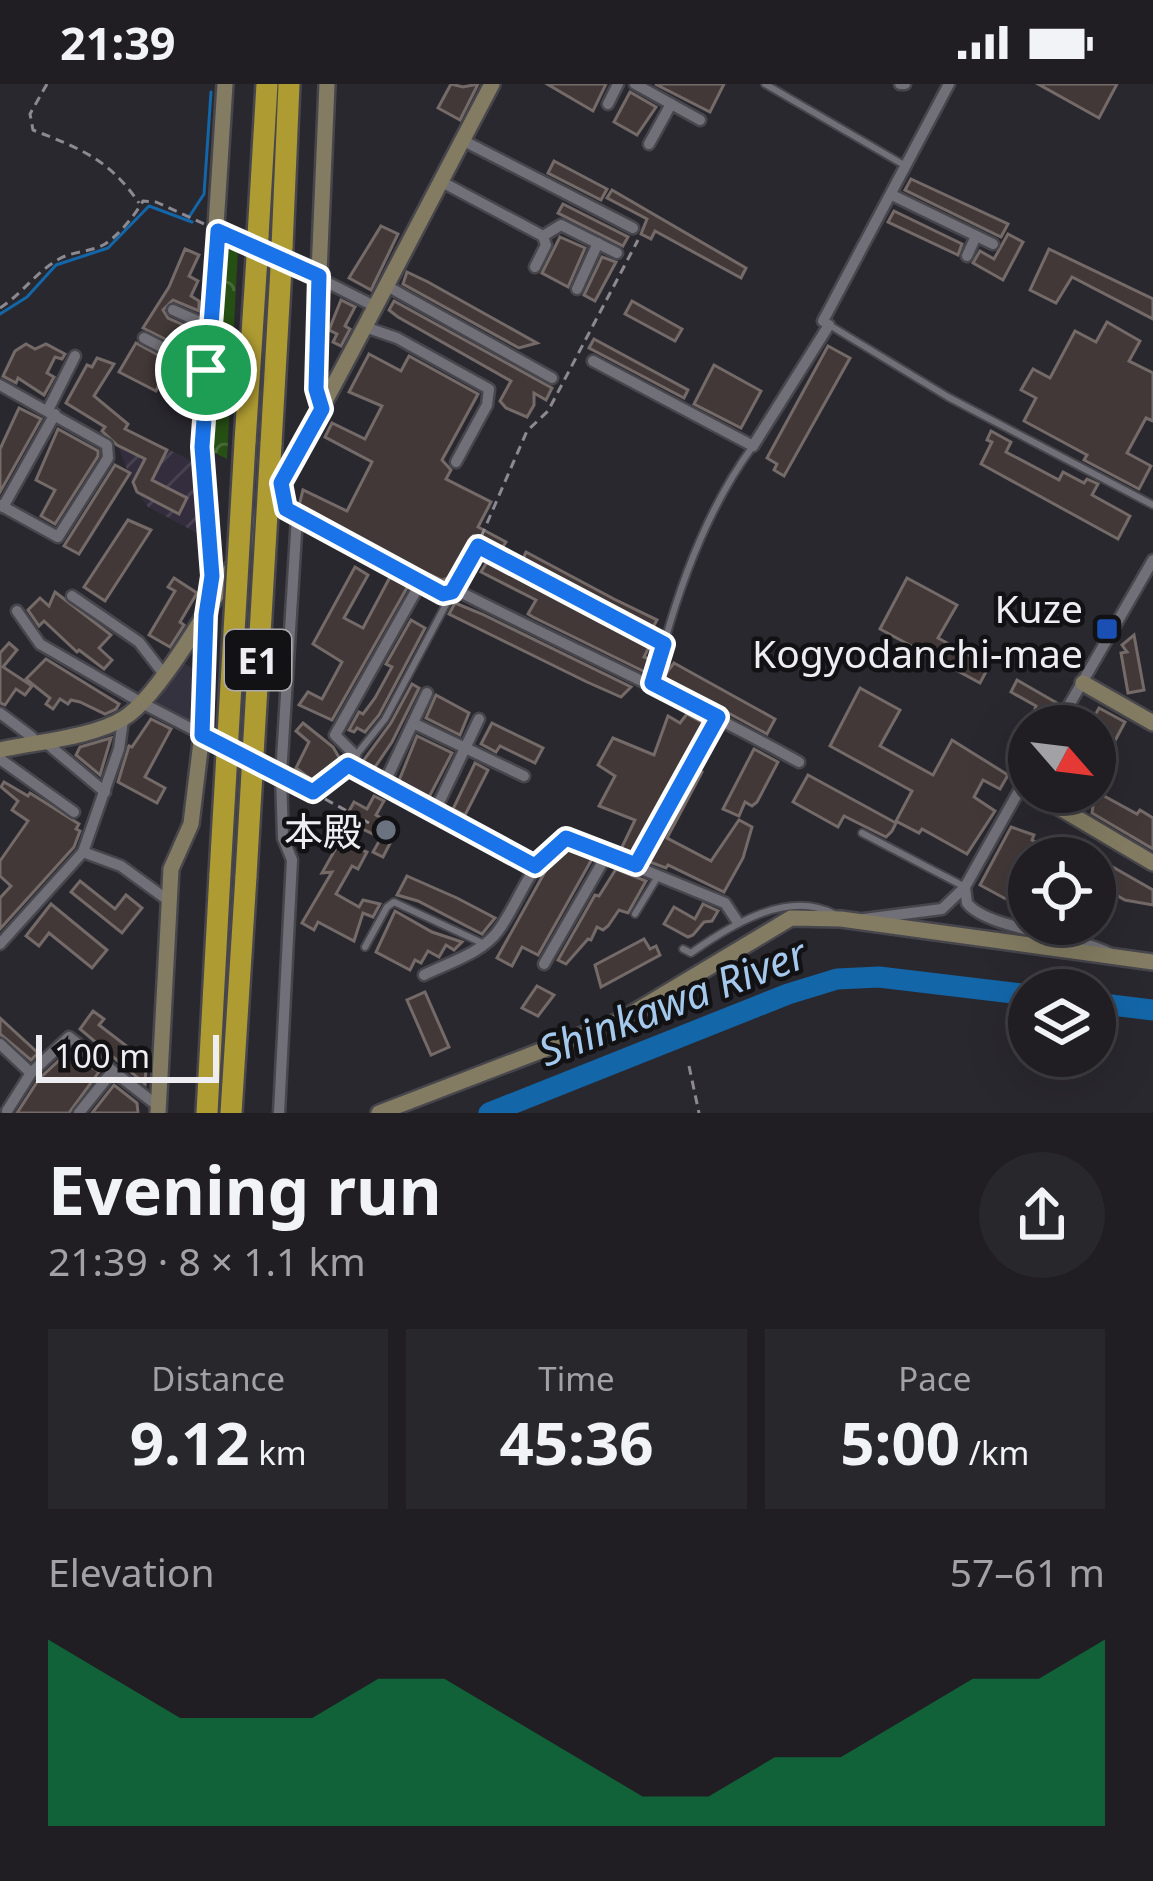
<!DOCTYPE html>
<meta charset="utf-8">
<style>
body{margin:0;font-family:"Noto Sans","Noto Sans JP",sans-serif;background:#28272b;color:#f1f3f6;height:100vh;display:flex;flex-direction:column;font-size:45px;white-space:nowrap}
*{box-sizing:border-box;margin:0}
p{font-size:39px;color:#a2a2a6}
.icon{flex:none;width:66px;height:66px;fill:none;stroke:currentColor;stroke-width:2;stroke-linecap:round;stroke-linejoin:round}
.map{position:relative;height:1029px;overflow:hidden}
.side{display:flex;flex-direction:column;background:#201e23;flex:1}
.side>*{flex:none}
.needle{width:78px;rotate:118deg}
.tools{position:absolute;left:1008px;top:621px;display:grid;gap:24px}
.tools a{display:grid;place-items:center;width:108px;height:108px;border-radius:50%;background:#201e23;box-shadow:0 12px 48px #0002,0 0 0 3px #3d3c41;font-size:60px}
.scale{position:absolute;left:36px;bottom:30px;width:183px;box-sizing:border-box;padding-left:12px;border:6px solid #eeedf2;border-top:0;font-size:33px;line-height:42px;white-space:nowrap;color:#eeedf2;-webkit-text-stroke:9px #121215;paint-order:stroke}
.pin{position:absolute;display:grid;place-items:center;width:102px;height:102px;color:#fff;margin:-51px;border:6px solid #fff;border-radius:50%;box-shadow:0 3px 12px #0007}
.round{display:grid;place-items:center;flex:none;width:126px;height:126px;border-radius:63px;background:#28272b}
.head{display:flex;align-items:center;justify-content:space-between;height:204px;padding:0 48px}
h1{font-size:66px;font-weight:700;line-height:90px}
.metrics{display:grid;grid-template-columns:repeat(3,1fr);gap:18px;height:204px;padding:12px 48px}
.metrics div{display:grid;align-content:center;border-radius:0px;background:#28272b;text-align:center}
.metrics b{font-size:60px;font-weight:700}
.metrics small{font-size:33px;font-weight:400}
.metrics p{font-size:33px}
.chart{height:336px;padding:24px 48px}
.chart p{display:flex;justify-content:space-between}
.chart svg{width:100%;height:216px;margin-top:12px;fill:#0b8043;opacity:.7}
.status{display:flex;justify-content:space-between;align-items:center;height:84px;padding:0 60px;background:#201e23;direction:ltr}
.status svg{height:33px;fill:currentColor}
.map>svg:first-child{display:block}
</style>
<div class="status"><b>21:39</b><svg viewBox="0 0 49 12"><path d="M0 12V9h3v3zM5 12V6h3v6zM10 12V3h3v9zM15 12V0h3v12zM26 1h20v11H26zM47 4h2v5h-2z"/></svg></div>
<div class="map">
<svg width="1153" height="1029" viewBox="0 0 1153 1029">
<defs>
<pattern id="industrial-furrows" width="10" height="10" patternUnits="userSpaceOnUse" patternTransform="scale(3)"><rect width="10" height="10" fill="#342d3d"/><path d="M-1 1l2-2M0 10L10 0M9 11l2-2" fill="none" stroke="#484250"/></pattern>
<pattern id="forest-crowns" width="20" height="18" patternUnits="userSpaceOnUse" patternTransform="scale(3)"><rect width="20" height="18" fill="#264f13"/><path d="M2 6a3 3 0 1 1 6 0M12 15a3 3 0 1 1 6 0" fill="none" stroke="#466936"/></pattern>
</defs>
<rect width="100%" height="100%" fill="#2a282f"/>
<path fill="#34323e" d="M182,578L198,587L194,642L152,619Z"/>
<path fill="url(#industrial-furrows)" d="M127,345L192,377L199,450L148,423L135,406L118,362Z"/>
<path fill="url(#forest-crowns)" d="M234,163L238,164L227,375L213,368L211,350L223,171Z"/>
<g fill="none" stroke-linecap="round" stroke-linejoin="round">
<g stroke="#1366a8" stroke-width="3">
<path d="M189,133L204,110L211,8"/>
<path d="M0,230L27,213L56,181L108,164L149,122L192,138"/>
</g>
<g stroke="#1366a8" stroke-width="21">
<path d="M1095,919L1153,926"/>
<path d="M489,1029L788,910L837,895L879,893L1029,911"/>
</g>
</g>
<g fill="#413837" stroke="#746b69" stroke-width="3">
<path d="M451,0L463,3L478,0L460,36L438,24Z"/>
<path d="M547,0H606L593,27Z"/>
<path d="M655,0H724L710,28Z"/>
<path d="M1038,0H1117L1099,34Z"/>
<path d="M630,8L656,23L637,51L614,38Z"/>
<path d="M554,77L607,105L601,116L548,89Z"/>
<path d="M911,95L1008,140L1001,153L905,106Z"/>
<path d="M612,106L746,184L741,194L655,147L651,155L641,150L647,135L607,114Z"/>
<path d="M563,120L628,153L623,162L558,129Z"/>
<path d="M894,127L962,160L958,171L888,138Z"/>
<path d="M381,142L398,150L371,206L349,194Z"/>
<path d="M1008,150L1023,158L1003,196L973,179L980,167L994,175Z"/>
<path d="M560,153L585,164L568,203L542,189Z"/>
<path d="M185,165L199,171L189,192L198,197L191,212L199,217V227L173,216L163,226L168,234L197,247L195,270L143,244L169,203Z"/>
<path d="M1049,165L1153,215V235L1072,193L1056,219L1030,206Z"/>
<path d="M602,173L616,178L595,217L584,211Z"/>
<path d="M407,188L428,198L537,259L519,264L403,200Z"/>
<path d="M341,216L355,223L345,242L350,245L341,262L333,258L337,250L329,246Z"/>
<path d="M394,217L552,304L546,316L534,309V321L527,333L506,324L500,317L511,297L398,233L389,226Z"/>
<path d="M632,217L682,245L675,257L625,230Z"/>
<path d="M1107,238L1140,257L1129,277L1153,289V337L1146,334L1127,369L1151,382L1139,405L1084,376L1087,371L1024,337L1036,314L1021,306L1033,285L1050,294L1075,247L1096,258Z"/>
<path d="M594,255L688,306L684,314L589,264Z"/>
<path d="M136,259L195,291L182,320L173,315L183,296L165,287L156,307L119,288Z"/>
<path d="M26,260L35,265L46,260L65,270L62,275L55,273L47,289L54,293L44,311L18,294L16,299L3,292L15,267Z"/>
<path d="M828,262L850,274L784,392L774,386L777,380L767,374Z"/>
<path d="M369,270L401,287L409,272L478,310L442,376L451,386L446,395L491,418L478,443L506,458L502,464L473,452L451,493L442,496L420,486L299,422L303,406L347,427L372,378L325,353L332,339L365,355L382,322L349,308Z"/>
<path d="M97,274L114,280L94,312L128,340L125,345L167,366L152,396L187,414L179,430L137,408L133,398L145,375L117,361L102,347L105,343L66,319L87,281L92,283Z"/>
<path d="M714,281L761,307L741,344L694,320Z"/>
<path d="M19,324L41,335L0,408V365Z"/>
<path d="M58,345L98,367V372L55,440L41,432L55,406L36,396Z"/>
<path d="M991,347L1011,358L1006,368L1059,396L1063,388L1084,399L1087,395L1098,400L1092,411L1130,432L1118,455L981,380L992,358L987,356Z"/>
<path d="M115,381L130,389L79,470L64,462Z"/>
<path d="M128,436L151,446L105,517L84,503Z"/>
<path d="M526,468L614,515L657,536L653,543L523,475Z"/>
<path d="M487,478L649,563L644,573L649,575L645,588L533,533L528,530L536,516L481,488Z"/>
<path d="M355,483L368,491L344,534L363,544L390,493L408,502L332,636L299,621L308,608L322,615L342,578L313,560Z"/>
<path d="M174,494L197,509L180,538L184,541L170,563L149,551L175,507L168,503Z"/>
<path d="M907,494L957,521L938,554L989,582L980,599L880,545Z"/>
<path d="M55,508L111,551L99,564L112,576L104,585L79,566L77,568L44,537L39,542L28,526L40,514L49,522Z"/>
<path d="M455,519L482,530L631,603L621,613L587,598L449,530Z"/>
<path d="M411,536L425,544L379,631L365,648L357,644L354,648L349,646L359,628L363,630L375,614L392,583L386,580Z"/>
<path d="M1134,551L1144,606L1128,609L1121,569L1127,568L1122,561Z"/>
<path d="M9,559L17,566L3,583L32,602L25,611L16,605L5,621L0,619V569Z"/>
<path d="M46,575L119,620L116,625L105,630L80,618L71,616L68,620L60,615L53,625L46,620L50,614L26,595Z"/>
<path d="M674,579L775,635L767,650L668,596L664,592Z"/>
<path d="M1017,596L1057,619L1045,642L1031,636L1036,622L1011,608Z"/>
<path d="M412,600L419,604L392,658L373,686L361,680L391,639Z"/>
<path d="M860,604L900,626L880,662L933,691L952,656L1008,691L1000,705L983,696L974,713L995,727L967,770L922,745L919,749L896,737L912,707L830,662Z"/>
<path d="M436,611L469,629L460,651L426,634Z"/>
<path d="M1099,624L1125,638L1095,694V642H1089Z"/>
<path d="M687,630L705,640L633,771L621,765L635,736L599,722L615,692L598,681L613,654L654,671L668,632L680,639Z"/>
<path d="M151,635L171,645L145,693L165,704L157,719L118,698L129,662L132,663Z"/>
<path d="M303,639L333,663L340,675L312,696L296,684L309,658L296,647Z"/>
<path d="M492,639L543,664L535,679L500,662L496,668L481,660Z"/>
<path d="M417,652L452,669L428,715L398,699Z"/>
<path d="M111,654L100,691L76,671L80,663Z"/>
<path d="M754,665L778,678L757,718L752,722L745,718L739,732L723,725Z"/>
<path d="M475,679L488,686L465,731L453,725Z"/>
<path d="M697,685L702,688L667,754L711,777L739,736L752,743L743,774L724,808L668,781L666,784L647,777Z"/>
<path d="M808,691L896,739L892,747L886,753L844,732L838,743L793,718Z"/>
<path d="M4,698L28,712L30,709L79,740L76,745L80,747L74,763L0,845V814L11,802L0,792V777L28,737L12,726L18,717L1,703Z"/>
<path d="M1095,707L1137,730L1140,726L1153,734V765L1092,729Z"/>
<path d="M374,712L384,717L376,731L398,744L383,773L373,768L381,754L344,736L354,718L367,725Z"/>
<path d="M1011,743L1034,751L1032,756L1062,772L1069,758L1153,806V821L1125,816L1095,799V774H1029V825L1004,814L980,801Z"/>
<path d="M340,757L367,768L358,785L352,782L336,810L359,823L363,816L380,820L373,833L363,829L354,857L318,838L314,846L302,839L332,788L322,789Z"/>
<path d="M567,765L592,775L538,871L522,863L512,882L497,874L546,786Z"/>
<path d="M616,785L646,797L628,829L619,826L608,842L603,846L597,843L591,856L588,855L566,880L558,876L595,811L599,812Z"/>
<path d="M407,792L457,814L495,834L482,850L418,817L397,811Z"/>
<path d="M80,797L115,825L126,811L142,824L122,849L71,808Z"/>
<path d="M51,820L107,866L92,884L49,849L39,862L26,852Z"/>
<path d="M703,820L718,827L712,837L704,838L693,851L688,853L664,840L674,823L695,835Z"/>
<path d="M395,827L432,848L462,858L454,866L446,861L439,873L428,867L421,879L415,876L410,886L376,868Z"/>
<path d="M644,855L650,865L656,862L660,871L601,903L595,881Z"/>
<path d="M537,902L554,911L538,932L522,924Z"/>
<path d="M425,908L449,963L431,971L407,916Z"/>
<path d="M93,927L104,935L99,941L142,974L147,968L145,1000L80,945Z"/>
<path d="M0,934L38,969L31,976L0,950Z"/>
<path d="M68,968L99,988L69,1029H17L39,995Z"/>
<path d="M114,1001L137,1019L138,1029H92Z"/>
</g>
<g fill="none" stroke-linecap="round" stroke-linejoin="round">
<defs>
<g id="lane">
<path d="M765,0L904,81"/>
<path d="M831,242L948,313L1153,421"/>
<path d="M664,560C683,491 711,419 753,362"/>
<path d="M357,670L385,635L451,511"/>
<path d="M348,681L535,782"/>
<path d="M862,749L965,803"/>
<path d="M636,781L716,636"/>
<path d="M635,830L657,794"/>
<path d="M365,863L387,823L394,818L482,859"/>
<path d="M683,865L691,869C728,843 787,805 834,830"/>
</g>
<g id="street">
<path d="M635,0L700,36"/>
<path d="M900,0H905"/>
<path d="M608,20L618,0"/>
<path d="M462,56L633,144"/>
<path d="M649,60L671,20"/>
<path d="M442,98L543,152L561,141L617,169"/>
<path d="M892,111L993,160"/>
<path d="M218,147L258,165"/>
<path d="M967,172L976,152"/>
<path d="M281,175L376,223"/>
<path d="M535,183L546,161L543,152"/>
<path d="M387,202L552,294"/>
<path d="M577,205L598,159"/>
<path d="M173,226L209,242"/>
<path d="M823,237L949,0"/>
<path d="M365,243L397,254L489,305L487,321L456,378"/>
<path d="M144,254L206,286"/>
<path d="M593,277L753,362L829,241"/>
<path d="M0,301L107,361L108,374L58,453L0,421"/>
<path d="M48,326L75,272"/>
<path d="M3,423L55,330"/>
<path d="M478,462L664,560L652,599"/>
<path d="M421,498L443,510L458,507C572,565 687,616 799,678"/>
<path d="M72,512L139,558L163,589"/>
<path d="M17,527L40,560L142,619L313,708L348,681L355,671L335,651L421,498L297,433L286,425L281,399"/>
<path d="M0,629L32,653L33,659"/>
<path d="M413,639L524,692"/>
<path d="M1057,642L1153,476"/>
<path d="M44,657L105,708"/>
<path d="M0,675L74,728"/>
<path d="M1029,689L965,803L967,819C987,845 1073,851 1109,869"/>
<path d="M384,700L427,609"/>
<path d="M435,727L479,635"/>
<path d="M83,768L121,782L169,817"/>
<path d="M864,835L942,825L965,803"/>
<path d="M0,860L83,768L119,665L123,636"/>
<path d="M544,880L606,772"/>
<path d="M424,891C448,879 482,869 498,847C521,816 531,773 566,754L725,819L737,837"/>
<path d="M0,960L31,989"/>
<path d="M7,1027L31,989L69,953L158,1022"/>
<path d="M79,1029L112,988"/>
<path d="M279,1029L292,776L283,754L281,692L297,433"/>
</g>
<g id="secondary">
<path d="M322,325L316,305L317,237L327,0"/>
<path d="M1083,599L1153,639"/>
<path d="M0,666C36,658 94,653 124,634C160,612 218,509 240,470C329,316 409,157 492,0"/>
<path d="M1033,708L1153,779"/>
<path d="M158,1029L171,785L191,740L205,625V531L212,492L202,363L225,0"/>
<path d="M379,1029L621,936L791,834L841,835L1153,878"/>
</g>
<g id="highway">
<path d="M258,152L267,0"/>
<path d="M282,163L289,0"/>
<path d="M245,358L257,173"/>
<path d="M271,360L281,184"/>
<path d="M207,1029L220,790"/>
<path d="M231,1029L246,792"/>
</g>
</defs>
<use href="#lane" stroke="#47464c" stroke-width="10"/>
<use href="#street" stroke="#47464c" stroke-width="15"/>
<use href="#secondary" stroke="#47464c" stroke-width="20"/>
<use href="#highway" stroke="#47464c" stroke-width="26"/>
<g stroke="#8c8a90" stroke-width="3" stroke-dasharray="9 6" stroke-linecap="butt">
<path d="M47,0L30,30L33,46C81,65 109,75 139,119"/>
<path d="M0,224C23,209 36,188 59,175C73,167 92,168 105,160C119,151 135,131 143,117L156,118L204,140"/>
<path d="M481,453L527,347L548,327L638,156"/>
<path d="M459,496L472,473"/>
<path d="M325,715L369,739"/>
<path d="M689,982L699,1029"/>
</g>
<use href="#lane" stroke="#716f77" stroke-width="6"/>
<use href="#street" stroke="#716f77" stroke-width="10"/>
<use href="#secondary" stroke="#837c62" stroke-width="15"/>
<use href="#highway" stroke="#ae9b32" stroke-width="21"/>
<defs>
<g id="highway-bridge">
<path d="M257,173L258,152"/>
<path d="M281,184L282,163"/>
<path d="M220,790L245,358"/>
<path d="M246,792L271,360"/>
</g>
</defs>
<use href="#highway-bridge" stroke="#47464c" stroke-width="26" stroke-linecap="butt"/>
<use href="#highway-bridge" stroke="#ae9b32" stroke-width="21"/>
</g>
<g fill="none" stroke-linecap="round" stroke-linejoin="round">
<defs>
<path id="route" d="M218,147L319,192L316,305L322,325L281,399L286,425L443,510L452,508L478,462L664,560L652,599L718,633L636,781L566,754L535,782L348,681L313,708L202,651L206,531L212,492L202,363Z"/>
</defs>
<use href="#route" stroke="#fff" stroke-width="24"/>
<use href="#route" stroke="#1a73e8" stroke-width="15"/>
</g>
<rect fill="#1a4fb4" stroke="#121215" stroke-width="4.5" x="1095" y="533" width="24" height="24" rx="6"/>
<circle fill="#6b7280" stroke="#121215" stroke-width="4.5" cx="386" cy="746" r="12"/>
<g text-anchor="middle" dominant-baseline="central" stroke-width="9" stroke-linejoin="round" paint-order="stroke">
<rect fill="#121215" stroke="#acabb0" stroke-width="3" x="225" y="546" width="66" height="60" rx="9"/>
<g font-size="36" font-weight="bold" fill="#eeedf2">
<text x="258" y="576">E1</text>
</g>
<g font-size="39" fill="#eeedf2" stroke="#121215" text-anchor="end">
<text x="1083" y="523">Kuze<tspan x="1083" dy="45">Kogyodanchi-mae</tspan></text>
<text x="362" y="746">本殿</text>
</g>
<g font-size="42" font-style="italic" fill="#a5c9ec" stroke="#121215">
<text transform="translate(672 917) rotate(-21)">Shinkawa River</text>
</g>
</g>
</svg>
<div class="tools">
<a><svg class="needle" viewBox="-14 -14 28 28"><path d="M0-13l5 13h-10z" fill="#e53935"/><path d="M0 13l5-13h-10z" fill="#a2a2a6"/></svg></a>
<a><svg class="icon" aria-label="locate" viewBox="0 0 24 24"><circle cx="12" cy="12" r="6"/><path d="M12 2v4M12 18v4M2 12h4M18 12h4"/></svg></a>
<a><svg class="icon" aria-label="layers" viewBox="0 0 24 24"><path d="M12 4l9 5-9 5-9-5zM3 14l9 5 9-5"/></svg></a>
</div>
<div class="scale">100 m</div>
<div class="pin" style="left:206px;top:286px;background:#1e9e55"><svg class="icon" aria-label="arrive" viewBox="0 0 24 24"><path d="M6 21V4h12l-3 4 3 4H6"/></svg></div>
</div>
<section class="side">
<div class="head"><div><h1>Evening run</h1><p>21:39 · 8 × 1.1 km</p></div><a class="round"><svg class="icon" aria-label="share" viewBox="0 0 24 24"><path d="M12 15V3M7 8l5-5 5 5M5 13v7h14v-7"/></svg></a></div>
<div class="metrics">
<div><p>Distance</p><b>9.12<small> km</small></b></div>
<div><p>Time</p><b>45:36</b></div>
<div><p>Pace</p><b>5:00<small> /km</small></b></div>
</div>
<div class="chart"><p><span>Elevation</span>57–61 m</p>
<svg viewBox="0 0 160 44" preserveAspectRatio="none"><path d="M0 44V6L10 14L20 22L30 22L40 22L50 14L60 14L70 22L80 30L90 38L100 38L110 30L120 30L130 22L140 14L150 14L160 6V44z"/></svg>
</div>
</section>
